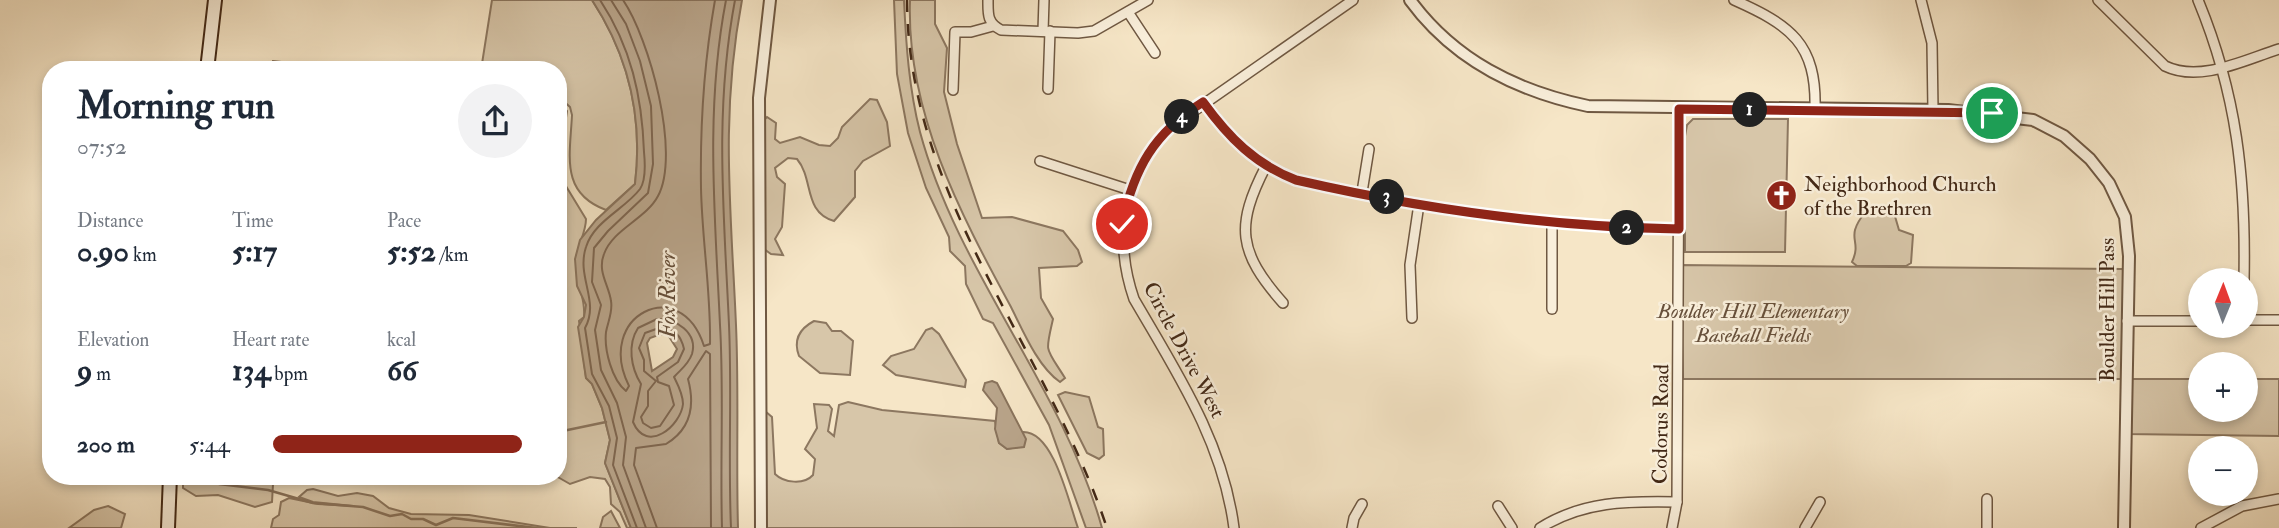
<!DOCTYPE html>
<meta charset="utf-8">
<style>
body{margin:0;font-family:"IM FELL Double Pica",serif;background:#f2f2f3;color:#1f2937;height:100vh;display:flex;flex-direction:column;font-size:26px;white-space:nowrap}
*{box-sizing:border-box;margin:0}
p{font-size:23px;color:#747a83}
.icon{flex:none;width:38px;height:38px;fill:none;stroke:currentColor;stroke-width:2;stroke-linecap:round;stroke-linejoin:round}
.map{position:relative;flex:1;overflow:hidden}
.sheet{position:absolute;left:42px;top:61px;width:525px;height:424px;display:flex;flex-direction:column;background:#fff;border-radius:28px;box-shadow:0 4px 10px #0003}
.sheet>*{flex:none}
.needle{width:46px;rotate:1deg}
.tools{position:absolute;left:2188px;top:268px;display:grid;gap:14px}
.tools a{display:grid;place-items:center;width:70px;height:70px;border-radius:50%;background:#fff;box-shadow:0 4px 10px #0003;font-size:35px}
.pin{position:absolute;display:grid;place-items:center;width:60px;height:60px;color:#fff;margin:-30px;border:4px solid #fff;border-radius:50%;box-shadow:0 2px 7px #0007}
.km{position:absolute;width:35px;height:35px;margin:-18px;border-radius:50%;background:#222;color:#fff;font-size:19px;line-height:35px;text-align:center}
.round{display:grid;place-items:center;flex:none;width:74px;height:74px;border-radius:37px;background:#f2f2f3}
.summary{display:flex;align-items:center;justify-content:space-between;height:119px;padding:0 35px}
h1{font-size:38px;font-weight:700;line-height:52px}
.metrics{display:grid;grid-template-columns:repeat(3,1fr);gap:10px;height:119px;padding:7px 35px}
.metrics div{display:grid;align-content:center}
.metrics b{font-size:30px;font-weight:700}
.metrics small{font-size:19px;font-weight:400}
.metrics p{font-size:19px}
ul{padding:0 35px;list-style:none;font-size:23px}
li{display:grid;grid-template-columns:112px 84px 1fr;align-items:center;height:52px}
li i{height:18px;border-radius:9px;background:#8f2418}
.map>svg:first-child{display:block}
</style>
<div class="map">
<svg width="2279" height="528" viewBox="0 0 2279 528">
<rect width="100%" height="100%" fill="#f6e6c7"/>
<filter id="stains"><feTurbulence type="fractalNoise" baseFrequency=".00286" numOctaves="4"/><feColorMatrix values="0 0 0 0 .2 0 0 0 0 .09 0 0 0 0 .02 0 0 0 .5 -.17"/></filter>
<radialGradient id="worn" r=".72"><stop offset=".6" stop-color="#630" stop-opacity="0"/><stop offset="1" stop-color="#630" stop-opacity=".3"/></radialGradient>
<g fill="#d7c6a9" stroke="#8c7760" stroke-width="2">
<path d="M492,0H592C628,55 643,118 635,184L606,210C560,193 570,156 572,115L570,107L558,96V70H481Z"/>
<path d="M894,0H904C906,44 909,89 920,132C958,273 1063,387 1102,528H1086L1049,425L993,323L983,319L966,284L965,266L950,251L949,237L926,188L908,133L897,74Z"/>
<path d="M910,0H935V24L947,48L944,92L957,144L982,218L1012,217L1063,231L1078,250L1082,262L1077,266L1039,268L1041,298L1053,319C1045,354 1045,346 1065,378L1060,382C1038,367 1023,331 1011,307C960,213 906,111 910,0Z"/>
<path d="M870,99L877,100L887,122L890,146L863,161L855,171V197L834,221C803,212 814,179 797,159L788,158L775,168L777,177L785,184L782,227L775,239L783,255L771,254L764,249L762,122L767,117L776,123L775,139L780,143L800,137L819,145L830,146L838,138L842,127Z"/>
<path d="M558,101L567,111L561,150V178L586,219C586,234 576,247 576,262C576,282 586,299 584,317L579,321L586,378L592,384L602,408L610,440L605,463L631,528H627L620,512L611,504L610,487L605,479L590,477L570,484L556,476Z"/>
<path d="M1693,119H1788L1785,252H1685V136L1687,125Z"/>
<path d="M1866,211L1894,213L1899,230L1913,235L1911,263L1906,266H1857L1852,262C1863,238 1843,240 1866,211Z"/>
<path d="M1680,265L2122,269L2129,276L2123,379H2200V410H2245V379H2279V436L2126,434L2123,379H1683Z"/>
<path d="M814,321L826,323L832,331H841L853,341L850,375L820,373L799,356C793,340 799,329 814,321Z"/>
<path d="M932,328L939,334L966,380L965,387L896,375L883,365L891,356L914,349L926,330Z"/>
<path d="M1065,392L1089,397L1098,427L1103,429L1104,455L1099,459L1087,453L1058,395Z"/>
<path d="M848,402L882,410L995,421L999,443L1007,449L1024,446L1023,432C1054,431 1069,504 1078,528H766V412L772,417L775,474C784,483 804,485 813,475L815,459L805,449L817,428L814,404L829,405L832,409L828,431L834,436L839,405Z"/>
<path d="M183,476C214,476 241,485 273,484L272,502L255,507L218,495L196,496L183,488Z"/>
<path d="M313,489L338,496L357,493L373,496L389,508L411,514L469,515L550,528H577H271L273,519L279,515L281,502L289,498L318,504L353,506L313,502L299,497L307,490Z"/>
<path d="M108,506L125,514L121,528H69L94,510Z"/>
<path d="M611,511L620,528H600L603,517Z"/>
</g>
<g fill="#b9a58b" stroke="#89735c" stroke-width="2" fill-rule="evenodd">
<path d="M592,0H742C720,116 731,209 736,325C739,392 736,460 738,528H631L605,463L610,440L602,408L592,384L586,378L578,327L584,317L586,305L577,286L575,259L580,240L596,220L635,184C643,118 628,55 592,0ZM661,334L668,335L677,349L673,357L652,371L647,343L650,338Z"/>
<path d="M273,61L350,70H272Z"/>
<path d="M992,381L997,383L1026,439L1024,447L1007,449L999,443L995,429L997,408L983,390L985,383Z"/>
</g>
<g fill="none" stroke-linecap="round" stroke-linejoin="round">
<g stroke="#7e6650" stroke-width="2">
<path d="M600,0C631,47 642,96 644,152C645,162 646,180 640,189C625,209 594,221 586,247C576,277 600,301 585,328L592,374L609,406L617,438L613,465L637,528"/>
<path d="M611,0L626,24L640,61L651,106L653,164L648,193L608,231L594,248L592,282L601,305L595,330L601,370L617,403L626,437L623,465L646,528"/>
<path d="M623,0C649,38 681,153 658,196C646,219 613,229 604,254C597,272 609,285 611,301C613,312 608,321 606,332C604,350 612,380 626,391L629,386C594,316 680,272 704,346L710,344C711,292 702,240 701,188C700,124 704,62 715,0"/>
<path d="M657,319C676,318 698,333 692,354C688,365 681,369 674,377C678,385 683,394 683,404C681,425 647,455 633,422L641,384C631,368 627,345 638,328Z"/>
<path d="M659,328C674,327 681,335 684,349L678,362L657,377L658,382L669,386L674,405L660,426L651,428L643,423L641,417L648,406V391L656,381L644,371V360L639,348L645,333Z"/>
<path d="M657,528L634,465L636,448L666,444C691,429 695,405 688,379L706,351L710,354L711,528"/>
<path d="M722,528C720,460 724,392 720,325C715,215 705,109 726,0"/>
<path d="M731,528C728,460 732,392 729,325C724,213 714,111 735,0"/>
</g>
<g stroke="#89735c" stroke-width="2.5">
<path d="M558,432L606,422"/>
<path d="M205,476L219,484L268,490L313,503L363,507L390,516L402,514L411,519H423L436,525L453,518L536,528"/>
</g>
<defs>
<g id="minor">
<path d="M988,0C988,14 987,23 1001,30L1078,33L1094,31L1148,0"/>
<path d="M1734,0C1790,25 1817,43 1815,110"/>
<path d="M1921,0L1932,43L1933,110"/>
<path d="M2098,0L2165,66C2200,83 2244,60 2279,49"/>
<path d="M2198,0C2237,94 2246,179 2244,280"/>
<path d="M1128,12L1155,53"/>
<path d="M1043,31L1044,0"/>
<path d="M1048,89L1050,31"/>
<path d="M953,90L955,32H971L993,26"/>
<path d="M1204,102C1229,138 1255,164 1296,180C1422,209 1550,228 1679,229"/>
<path d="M1040,161L1130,190"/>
<path d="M1266,166C1235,226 1238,252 1283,303"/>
<path d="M1362,192L1369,149"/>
<path d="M1552,309V224"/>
<path d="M1412,318L1410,265L1419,204"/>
<path d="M2245,320H2279"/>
<path d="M2127,321H2200"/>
<path d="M1498,506L1512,528"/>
<path d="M1234,528C1223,442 1177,373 1134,299C1113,238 1123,177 1168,129L1353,0"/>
<path d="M1352,528L1354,518L1362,504"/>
<path d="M1540,528C1583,501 1627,501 1677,502"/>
<path d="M1672,528L1677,502L1679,109"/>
<path d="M1805,528L1820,502"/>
<path d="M1987,528V499"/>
<path d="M2201,528L2242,506L2279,499"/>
</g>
<g id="tertiary">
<path d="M1410,0C1454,60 1516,91 1588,106L1948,110L2033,120L2064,136L2090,159L2109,183L2125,217L2129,256L2124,528"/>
<path d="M761,528L759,98L770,0"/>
</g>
<g id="secondary">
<path d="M207,70L215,0"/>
<path d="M168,528L170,476"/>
</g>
</defs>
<use href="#minor" stroke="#6f5842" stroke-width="12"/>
<use href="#tertiary" stroke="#6f5842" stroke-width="14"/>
<use href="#secondary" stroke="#422816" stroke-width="16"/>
<use href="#minor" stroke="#f9efdb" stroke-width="9"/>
<use href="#tertiary" stroke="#f9efdb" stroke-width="10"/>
<use href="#secondary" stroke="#f9efdb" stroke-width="12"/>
<path stroke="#422816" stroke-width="2.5" stroke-dasharray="12 12" stroke-linecap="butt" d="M907,0C908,200 1046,346 1107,528"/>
</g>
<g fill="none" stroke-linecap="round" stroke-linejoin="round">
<defs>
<path id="route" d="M1122,224C1134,168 1154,133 1203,102C1229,138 1255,164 1296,180C1422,209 1550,227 1679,229V109L1992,113"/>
</defs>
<use href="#route" stroke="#fff" stroke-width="14"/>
<use href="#route" stroke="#8f2418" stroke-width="9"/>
</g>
<defs>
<symbol id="church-disc" viewBox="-11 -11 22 22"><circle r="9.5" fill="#8f2418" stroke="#f9efdb"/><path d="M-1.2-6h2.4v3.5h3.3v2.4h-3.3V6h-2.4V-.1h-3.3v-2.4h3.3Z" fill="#fff"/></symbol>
</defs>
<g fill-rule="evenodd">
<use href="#church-disc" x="1764" y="178" width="35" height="35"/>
</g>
<g text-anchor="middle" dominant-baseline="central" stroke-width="5" stroke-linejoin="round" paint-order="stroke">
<g font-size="21" fill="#422816" stroke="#f9efdb" text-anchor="start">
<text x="1804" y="184">Neighborhood Church<tspan x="1804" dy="24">of the Brethren</tspan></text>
</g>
<g font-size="21" fill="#422816" stroke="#f9efdb">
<text transform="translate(2107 310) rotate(-90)">Boulder Hill Pass</text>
<text transform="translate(1184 350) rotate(62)">Circle Drive West</text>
<text transform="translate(1661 424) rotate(-89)">Codorus Road</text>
</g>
<g font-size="21" font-style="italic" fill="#67503b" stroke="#f9efdb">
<text x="1753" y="311">Boulder Hill Elementary<tspan x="1753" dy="24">Baseball Fields</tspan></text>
</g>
<g font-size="23" font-style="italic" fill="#664e39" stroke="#f9efdb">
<text transform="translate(667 295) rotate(-90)">Fox River</text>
</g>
</g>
<rect width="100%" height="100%" filter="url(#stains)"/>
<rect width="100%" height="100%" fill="url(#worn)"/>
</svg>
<div class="tools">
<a><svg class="needle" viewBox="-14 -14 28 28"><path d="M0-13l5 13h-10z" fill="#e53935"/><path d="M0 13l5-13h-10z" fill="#747a83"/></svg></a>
<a>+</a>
<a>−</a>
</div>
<div class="pin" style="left:1992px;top:113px;background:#1e9e55"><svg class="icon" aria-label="arrive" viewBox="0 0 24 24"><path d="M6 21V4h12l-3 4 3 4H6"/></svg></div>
<div class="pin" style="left:1122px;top:224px;background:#d93025"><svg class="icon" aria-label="check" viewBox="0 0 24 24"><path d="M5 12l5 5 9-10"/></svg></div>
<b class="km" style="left:1750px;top:110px">1</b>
<b class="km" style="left:1627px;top:228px">2</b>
<b class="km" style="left:1387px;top:197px">3</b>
<b class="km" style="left:1182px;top:117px">4</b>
<section class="sheet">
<div class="summary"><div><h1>Morning run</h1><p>07:52</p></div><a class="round"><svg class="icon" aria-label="share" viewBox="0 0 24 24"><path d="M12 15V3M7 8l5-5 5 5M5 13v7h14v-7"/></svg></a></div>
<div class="metrics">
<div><p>Distance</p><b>0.90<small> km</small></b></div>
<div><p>Time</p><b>5:17</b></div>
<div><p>Pace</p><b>5:52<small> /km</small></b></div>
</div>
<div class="metrics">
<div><p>Elevation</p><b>9<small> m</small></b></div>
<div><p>Heart rate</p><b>134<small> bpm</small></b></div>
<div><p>kcal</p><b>66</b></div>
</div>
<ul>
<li><b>200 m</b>5:44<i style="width:96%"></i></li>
</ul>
</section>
</div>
